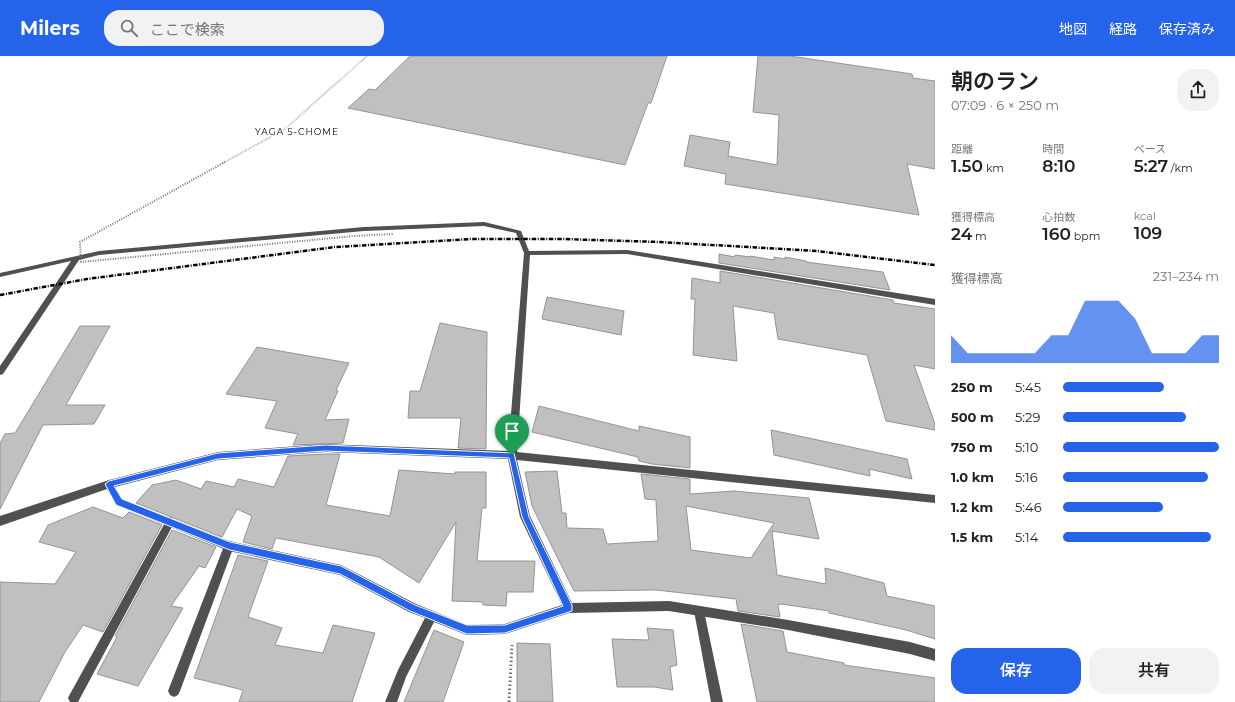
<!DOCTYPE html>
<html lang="ja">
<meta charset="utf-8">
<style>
body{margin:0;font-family:Montserrat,"Noto Sans JP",sans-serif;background:#f2f2f2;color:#222;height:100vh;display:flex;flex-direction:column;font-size:15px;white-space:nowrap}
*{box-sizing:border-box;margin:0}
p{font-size:13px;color:#767676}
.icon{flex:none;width:22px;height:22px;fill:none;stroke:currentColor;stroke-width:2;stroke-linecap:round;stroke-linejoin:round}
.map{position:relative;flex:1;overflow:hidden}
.side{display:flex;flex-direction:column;background:#fff;width:300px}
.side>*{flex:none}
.pin{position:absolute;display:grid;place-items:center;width:34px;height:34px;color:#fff;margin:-41px -17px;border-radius:50% 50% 50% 0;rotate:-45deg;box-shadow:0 0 4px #0007}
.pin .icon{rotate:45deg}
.round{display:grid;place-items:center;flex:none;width:42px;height:42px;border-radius:16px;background:#f2f2f2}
.overview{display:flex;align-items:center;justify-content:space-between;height:68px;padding:0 16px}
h1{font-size:22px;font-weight:600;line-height:30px}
.stats{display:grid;grid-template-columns:repeat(3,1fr);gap:6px;height:68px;padding:4px 16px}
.stats div{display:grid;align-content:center}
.stats b{font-size:17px;font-weight:600}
.stats small{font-size:11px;font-weight:400}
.stats p{font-size:11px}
.chart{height:112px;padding:8px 16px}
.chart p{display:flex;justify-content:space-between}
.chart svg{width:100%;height:72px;margin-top:4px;fill:#2563eb;opacity:.7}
.cta{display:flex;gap:8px;margin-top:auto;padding:8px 16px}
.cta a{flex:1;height:46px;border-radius:16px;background:#2563eb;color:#fff;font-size:16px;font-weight:600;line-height:46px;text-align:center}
.cta a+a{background:#f2f2f2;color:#222}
ul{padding:0 16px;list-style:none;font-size:13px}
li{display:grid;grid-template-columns:64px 48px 1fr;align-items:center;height:30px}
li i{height:10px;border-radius:5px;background:#2563eb}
header{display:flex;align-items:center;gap:24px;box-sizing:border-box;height:56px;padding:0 20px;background:#2563eb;color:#fff}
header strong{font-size:19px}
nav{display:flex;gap:22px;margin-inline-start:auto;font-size:14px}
.search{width:280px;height:36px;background:#f2f2f2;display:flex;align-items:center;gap:10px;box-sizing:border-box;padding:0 14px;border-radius:16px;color:#767676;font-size:15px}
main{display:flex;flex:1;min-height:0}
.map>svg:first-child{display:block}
</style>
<header>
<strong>Milers</strong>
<div class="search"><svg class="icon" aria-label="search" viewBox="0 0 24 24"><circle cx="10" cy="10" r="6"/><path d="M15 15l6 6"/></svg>ここで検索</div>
<nav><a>地図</a><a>経路</a><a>保存済み</a></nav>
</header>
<main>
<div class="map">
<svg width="935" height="646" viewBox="0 0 935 646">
<rect width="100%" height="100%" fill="#fff"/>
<g fill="#c0c0c0" stroke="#949494" fill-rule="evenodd">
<path d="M410,0H667L651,47H648L625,109L348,52L369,33L375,34Z"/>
<path d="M758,0H790L912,18L913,22L935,25V113L907,108L919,159L725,128L726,118L684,110L690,79L730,86L728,100L777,109L779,59L753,56Z"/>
<path d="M719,198L735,201V199L750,201V200L774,204V201L785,203V201L806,205V206L883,216L890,234L719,207Z"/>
<path d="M720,215L893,244L894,247L935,253V313L914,309L935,368V374L886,365L867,299L778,283L774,257L733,250L737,305L693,299L695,243H691L692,222L720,227Z"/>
<path d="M547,241L624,255L621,279L542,263Z"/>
<path d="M440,267L487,276L486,393L458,392L461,362H408L410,335H420Z"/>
<path d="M80,270H110L66,349H105L94,368L43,369L0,453V387L5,378L15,377Z"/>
<path d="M257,291L349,307L336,334L338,335L325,364L349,363L343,387L293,389L298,378L265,372L277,345L226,338Z"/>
<path d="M539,350L639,375V370L690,381V412L652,408L639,405L638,401L532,376Z"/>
<path d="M771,374L907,403L912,423L869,413L870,420L774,399Z"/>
<path d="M325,398H340L326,449L390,460L399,414L455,418V416H486V452H482L477,505H535L533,536H507L506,550L483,549V546L452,545L456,466L419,527L379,501L276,482L272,493L243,486L252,460L237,453L222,481L136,447L152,429L176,424L201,433L206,425L234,431L238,423L274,431L288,400Z"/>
<path d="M557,415L562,457H566L567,472L603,473L607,488L658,485L656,444L645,443L641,418L690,423V438L734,435L809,442L819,483L772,475L777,519L826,528L825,512L884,527L887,540L935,550V583L906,574L829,557V555L781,548L778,549L780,561L738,555L736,543L656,534L574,535L532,450L525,416ZM686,450L774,467L751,502L691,494Z"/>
<path d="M93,451L123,462L129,456L162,469L103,576L83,569L65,596L39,646H0V526L55,528L76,496L39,486L48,469Z"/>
<path d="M172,474L216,491L205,512L199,510L171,550L183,552L138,630L97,618L117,581L115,580Z"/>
<path d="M238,499L268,505L248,561L282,572L275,589L323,597L333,569L375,577L352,646H239L243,634L194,622Z"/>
<path d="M741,568L783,575L787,596L844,607V609L935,622V646H757Z"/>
<path d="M647,572L673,574L677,609L670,611L673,634L654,631H617L612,583L649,584Z"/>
<path d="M434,574L464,586L443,646H404Z"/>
<path d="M517,587L550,588L553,646H517Z"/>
</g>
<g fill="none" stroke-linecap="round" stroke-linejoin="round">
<path stroke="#727272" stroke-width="3" stroke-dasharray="1.5 2.5" stroke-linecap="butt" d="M509,646L512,589"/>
<g fill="#505050" fill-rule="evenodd">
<path d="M170,461L173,463L175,466L173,469L78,646H70L68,642L70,638L167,463Z"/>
<path d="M229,485L233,486L234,490L180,635L178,639L174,641L170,639L168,635L224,490L225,486Z"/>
<path d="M699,550L703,551L704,555L723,646H711L694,555L695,551Z"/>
</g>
<path fill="#505050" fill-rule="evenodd" d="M484,166L521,175L529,195L627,194L935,243V249L627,198L530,199L517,396L935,439V447L517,404L530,460L572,547L669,545L788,564L910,586L935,593V605L910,598L788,574L669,555L569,557L505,578L467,579L434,566L406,621L397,646H385L398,614L425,562L409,556L340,519L229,495L116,449L107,433L0,470V460L109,424L218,396L325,388L508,395L524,197L516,177L484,170L364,175L99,199L79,204L3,318L0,319V310L71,205L0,221V217L99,195L364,171ZM325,396L508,403L520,461L562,549L505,568L467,569L416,548L341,509L229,485L122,443L115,431L218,404Z"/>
<path stroke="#000" stroke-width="2.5" stroke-dasharray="4.5 1.5 1 1.5" stroke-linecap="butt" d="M0,239L87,223L335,191L471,183H562L660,186L817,195L935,209"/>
<path stroke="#727272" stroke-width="1.5" stroke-dasharray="0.5 1" stroke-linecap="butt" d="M223,107L285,73L367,0"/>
<path stroke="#727272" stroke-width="2" stroke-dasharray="1 1.5" stroke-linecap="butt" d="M225,106L80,186L81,206L354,180L393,178"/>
</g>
<path fill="#2563eb" stroke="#fff" fill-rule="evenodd" d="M325,389L514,397L529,461L572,549V555L505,577L467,578L410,555L340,518L230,494L116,449L105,428L109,425L218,397ZM325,395L509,402L522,461L563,550L505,569H467L415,549L341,510L230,486L122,443L114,430L218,403Z"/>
<g text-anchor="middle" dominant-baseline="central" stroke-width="3.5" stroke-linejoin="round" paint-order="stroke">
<g font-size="9" letter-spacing="1" fill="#000" stroke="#fff">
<text x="297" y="75">YAGA 5-CHOME</text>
</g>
</g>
</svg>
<div class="pin" style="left:512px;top:399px;background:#1e9e55"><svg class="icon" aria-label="arrive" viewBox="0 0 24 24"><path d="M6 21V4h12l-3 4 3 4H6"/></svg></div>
</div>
<section class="side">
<div class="overview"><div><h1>朝のラン</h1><p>07:09 · 6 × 250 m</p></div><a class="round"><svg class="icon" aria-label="share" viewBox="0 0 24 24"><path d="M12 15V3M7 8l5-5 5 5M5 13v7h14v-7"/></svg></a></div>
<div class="stats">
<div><p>距離</p><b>1.50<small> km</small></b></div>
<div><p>時間</p><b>8:10</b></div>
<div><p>ペース</p><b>5:27<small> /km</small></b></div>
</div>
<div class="stats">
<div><p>獲得標高</p><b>24<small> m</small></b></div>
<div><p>心拍数</p><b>160<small> bpm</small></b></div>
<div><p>kcal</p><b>109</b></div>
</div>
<div class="chart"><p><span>獲得標高</span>231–234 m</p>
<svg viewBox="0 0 160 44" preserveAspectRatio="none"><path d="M0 44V27L10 38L20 38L30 38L40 38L50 38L60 27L70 27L80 6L90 6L100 6L110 17L120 38L130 38L140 38L150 27L160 27V44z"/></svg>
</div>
<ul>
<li><b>250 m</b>5:45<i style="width:65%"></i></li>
<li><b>500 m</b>5:29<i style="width:79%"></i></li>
<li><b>750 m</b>5:10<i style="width:100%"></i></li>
<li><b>1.0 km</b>5:16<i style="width:93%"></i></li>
<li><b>1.2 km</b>5:46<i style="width:64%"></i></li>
<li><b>1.5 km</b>5:14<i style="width:95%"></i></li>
</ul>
<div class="cta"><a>保存</a><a>共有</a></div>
</section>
</main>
